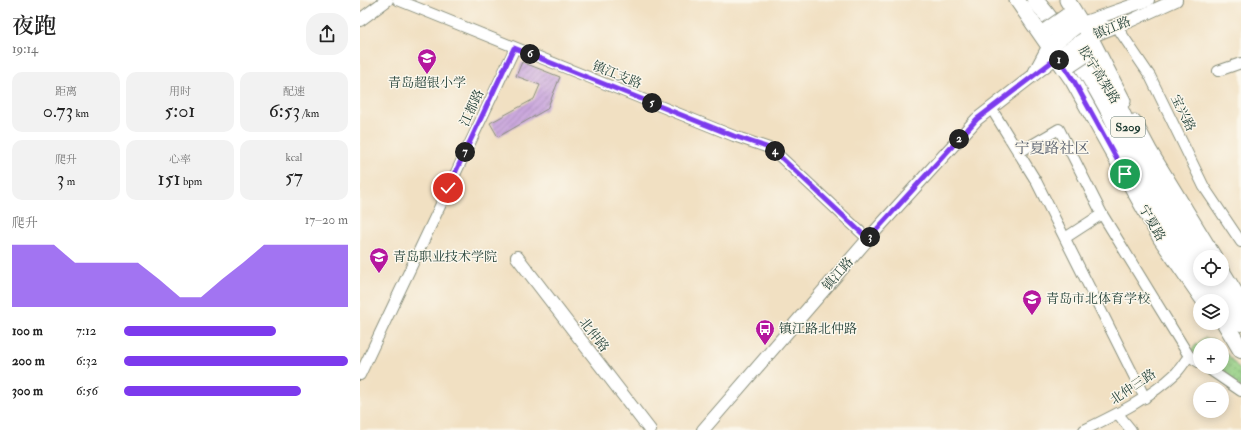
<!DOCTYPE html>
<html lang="zh">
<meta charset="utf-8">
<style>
body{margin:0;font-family:"IM FELL Double Pica","Noto Serif SC",serif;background:#f2f2f2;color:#222;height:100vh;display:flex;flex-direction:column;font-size:15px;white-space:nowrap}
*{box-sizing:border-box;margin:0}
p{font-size:13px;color:#767676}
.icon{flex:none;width:22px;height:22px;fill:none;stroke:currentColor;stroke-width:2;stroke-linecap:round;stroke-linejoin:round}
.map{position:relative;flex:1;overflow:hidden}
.drawer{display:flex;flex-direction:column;background:#fff;width:360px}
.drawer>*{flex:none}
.fabs{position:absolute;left:833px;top:250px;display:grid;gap:8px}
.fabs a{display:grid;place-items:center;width:36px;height:36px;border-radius:50%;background:#fff;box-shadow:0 2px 10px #0003;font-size:20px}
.pin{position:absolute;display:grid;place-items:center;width:34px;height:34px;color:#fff;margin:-17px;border:2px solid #fff;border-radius:50%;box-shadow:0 1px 4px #0007}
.km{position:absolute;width:20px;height:20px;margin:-10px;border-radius:50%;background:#222;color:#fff;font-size:11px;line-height:20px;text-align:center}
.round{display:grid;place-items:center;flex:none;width:42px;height:42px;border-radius:16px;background:#f2f2f2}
.summary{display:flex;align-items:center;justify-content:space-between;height:68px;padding:0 12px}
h1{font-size:22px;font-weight:600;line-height:30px}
.metrics{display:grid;grid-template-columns:repeat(3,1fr);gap:6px;height:68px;padding:4px 12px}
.metrics div{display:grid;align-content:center;border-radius:10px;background:#f2f2f2;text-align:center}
.metrics b{font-size:20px;font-weight:600}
.metrics small{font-size:11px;font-weight:400}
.metrics p{font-size:11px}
.chart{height:112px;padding:8px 12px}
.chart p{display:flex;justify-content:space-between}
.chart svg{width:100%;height:72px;margin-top:4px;fill:#7c3aed;opacity:.7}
ul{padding:0 12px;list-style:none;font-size:13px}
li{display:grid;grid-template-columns:64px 48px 1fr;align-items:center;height:30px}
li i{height:10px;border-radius:5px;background:#7c3aed}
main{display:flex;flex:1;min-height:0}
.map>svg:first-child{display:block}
</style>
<main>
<section class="drawer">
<div class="summary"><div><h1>夜跑</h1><p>19:14</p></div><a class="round"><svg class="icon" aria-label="share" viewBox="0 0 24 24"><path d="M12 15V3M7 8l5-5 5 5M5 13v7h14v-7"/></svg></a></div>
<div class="metrics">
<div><p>距离</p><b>0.73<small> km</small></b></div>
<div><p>用时</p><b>5:01</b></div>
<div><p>配速</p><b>6:53<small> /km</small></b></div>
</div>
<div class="metrics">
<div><p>爬升</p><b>3<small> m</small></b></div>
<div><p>心率</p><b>151<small> bpm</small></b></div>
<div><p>kcal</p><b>57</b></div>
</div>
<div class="chart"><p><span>爬升</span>17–20 m</p>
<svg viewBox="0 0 160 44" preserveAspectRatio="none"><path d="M0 44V6L10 6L20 6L30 17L40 17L50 17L60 17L70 27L80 38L90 38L100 27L110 17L120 6L130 6L140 6L150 6L160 6V44z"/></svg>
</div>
<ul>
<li><b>100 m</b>7:12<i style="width:68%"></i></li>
<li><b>200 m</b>6:32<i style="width:100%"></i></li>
<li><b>300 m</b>6:56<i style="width:79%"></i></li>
</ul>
</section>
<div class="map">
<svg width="881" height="430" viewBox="0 0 881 430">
<defs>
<pattern id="grass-dots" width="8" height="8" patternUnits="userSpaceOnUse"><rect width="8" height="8" fill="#94cf83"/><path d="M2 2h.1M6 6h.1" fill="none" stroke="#78a96c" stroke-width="1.8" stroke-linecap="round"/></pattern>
<pattern id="building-hatch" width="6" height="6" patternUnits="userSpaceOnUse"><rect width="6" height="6" fill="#c9a6dc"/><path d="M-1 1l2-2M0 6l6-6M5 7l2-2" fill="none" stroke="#a388b3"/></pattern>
</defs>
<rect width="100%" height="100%" fill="#fbf7ec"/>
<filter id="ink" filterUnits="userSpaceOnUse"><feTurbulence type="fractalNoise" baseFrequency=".025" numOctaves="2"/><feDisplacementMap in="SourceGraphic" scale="8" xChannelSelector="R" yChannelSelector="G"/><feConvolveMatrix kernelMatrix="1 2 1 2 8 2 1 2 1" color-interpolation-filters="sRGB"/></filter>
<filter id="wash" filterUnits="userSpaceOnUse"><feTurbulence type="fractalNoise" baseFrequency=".012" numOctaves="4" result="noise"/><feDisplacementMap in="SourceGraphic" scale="16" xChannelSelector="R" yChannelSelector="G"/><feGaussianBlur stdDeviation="0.9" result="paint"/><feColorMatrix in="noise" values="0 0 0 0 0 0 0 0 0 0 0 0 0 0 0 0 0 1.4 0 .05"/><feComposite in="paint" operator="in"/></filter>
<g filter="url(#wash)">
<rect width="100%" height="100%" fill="#f1e0c2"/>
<g fill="url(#grass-dots)" stroke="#5a865c">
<path d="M844,338L853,339L860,345H840V358L831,350L841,340Z"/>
<path d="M862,348L881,371V388L852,367H862Z"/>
</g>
<g id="blocks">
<path fill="url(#building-hatch)" d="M162,62L200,77L187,109L138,137L130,123L174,99L180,85L156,76Z"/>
</g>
</g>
<g filter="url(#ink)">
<use href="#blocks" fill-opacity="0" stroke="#888e7b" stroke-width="1"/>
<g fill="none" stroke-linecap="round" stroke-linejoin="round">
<defs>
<g id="minor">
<path d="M38,0L374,136L412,149L508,239"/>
<path d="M723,24L757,27L790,76L844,187L881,242"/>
<path d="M858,71L881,63"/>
<path d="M631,108L676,181L785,398"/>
<path d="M658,153L699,129L742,214L829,356L840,363"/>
<path d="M705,238L742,214"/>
<path d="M846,367L881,391"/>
<path d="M0,375L155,48"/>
<path d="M758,414L771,430"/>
<path d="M724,430C757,414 790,398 816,373C821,368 825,361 829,356"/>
</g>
<g id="tertiary">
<path d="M0,20L27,0"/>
<path d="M722,23L788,0"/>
<path d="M730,37L770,21L816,0"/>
<path d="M674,73L689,45"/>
<path d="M157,257L290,430"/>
<path d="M343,430L508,239L617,119L697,57"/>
</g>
<g id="primary">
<path d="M657,0L713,81L801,239L844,301"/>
<path d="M707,0L730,37L763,101"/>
<path d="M774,122L790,152L854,257"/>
<path d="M862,271L881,302"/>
</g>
<g id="trunk">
<path d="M675,0C701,31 727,71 746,106C760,132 770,160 784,186C805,225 830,262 852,301"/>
<path d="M745,84L757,103L795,184L840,258"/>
<path d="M853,279L881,323"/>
<path d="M862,318L881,350"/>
</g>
</defs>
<use href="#minor" stroke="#888e7b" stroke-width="12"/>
<use href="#tertiary" stroke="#888e7b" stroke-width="14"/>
<use href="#primary" stroke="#888e7b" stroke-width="17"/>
<use href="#trunk" stroke="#888e7b" stroke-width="18"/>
<use href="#minor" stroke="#fff" stroke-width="10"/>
<use href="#tertiary" stroke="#fff" stroke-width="12"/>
<use href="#primary" stroke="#fff" stroke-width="15"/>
<use href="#trunk" stroke="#fff" stroke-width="16"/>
<defs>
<g id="primary-bridge">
<path d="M687,30L707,16"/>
<path d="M695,42L715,27"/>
<path d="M703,54L724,40"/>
<path d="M710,65L731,51"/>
</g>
</defs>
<use href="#primary-bridge" stroke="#888e7b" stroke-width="17" stroke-linecap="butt"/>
<use href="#primary-bridge" stroke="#fff" stroke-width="15"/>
</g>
</g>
<g fill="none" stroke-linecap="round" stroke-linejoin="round" filter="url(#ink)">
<defs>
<path id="route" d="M88,188L154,48L374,136L412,149L508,239L617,119L698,57L714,81L765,174"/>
</defs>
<use href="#route" stroke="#fff" stroke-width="8"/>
<use href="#route" stroke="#7c3aed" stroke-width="5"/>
</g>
<defs>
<symbol id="school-pin" viewBox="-11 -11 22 30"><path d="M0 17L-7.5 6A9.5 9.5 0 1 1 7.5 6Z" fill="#b5179e" stroke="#fbf7ec"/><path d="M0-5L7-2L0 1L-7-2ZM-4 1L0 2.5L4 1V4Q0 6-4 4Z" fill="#fff"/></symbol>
<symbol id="bus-pin" viewBox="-11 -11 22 30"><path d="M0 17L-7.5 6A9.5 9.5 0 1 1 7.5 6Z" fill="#b5179e" stroke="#fbf7ec"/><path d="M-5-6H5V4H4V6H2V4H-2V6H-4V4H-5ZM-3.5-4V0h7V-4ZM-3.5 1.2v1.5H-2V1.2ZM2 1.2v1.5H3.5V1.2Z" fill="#fff"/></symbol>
</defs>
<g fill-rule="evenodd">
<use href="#school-pin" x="56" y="47" width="22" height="30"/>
<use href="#school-pin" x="8" y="246" width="22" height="30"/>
<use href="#school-pin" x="661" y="288" width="22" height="30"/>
<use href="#bus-pin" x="394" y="318" width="22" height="30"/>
</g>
<g text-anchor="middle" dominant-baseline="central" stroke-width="3" stroke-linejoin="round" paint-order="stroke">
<rect fill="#fbf7ec" stroke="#61756b" stroke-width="1" x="751" y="117" width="34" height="20" rx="3"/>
<g font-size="12" font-weight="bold" fill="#1f3d34">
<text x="768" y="127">S209</text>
</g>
<g font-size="13" fill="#1f3d34" stroke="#fbf7ec">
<text transform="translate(752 28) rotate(-22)">镇江路</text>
<text transform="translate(257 75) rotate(22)">镇江支路</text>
<text transform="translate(739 75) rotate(58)">胶宁高架路</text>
<text transform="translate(112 108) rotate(-65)">江都路</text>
<text transform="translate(823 113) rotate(64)">宝兴路</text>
<text transform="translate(792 223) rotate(60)">宁夏路</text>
<text transform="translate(478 274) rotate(-49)">镇江路</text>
<text transform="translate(234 335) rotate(52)">北仲路</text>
<text transform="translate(773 387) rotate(-34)">北仲三路</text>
</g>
<g font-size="13" fill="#1f3d34" stroke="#fbf7ec" text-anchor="start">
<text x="67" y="83" text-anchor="middle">青岛超银小学</text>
<text x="33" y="257">青岛职业技术学院</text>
<text x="686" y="299">青岛市北体育学校</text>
<text x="419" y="329">镇江路北仲路</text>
</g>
<g font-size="15" fill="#5a626f" stroke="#fbf7ec">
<text x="692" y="148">宁夏路社区</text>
</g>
</g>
</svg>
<div class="fabs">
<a><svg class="icon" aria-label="locate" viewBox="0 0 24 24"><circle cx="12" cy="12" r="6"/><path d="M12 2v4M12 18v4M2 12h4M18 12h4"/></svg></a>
<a><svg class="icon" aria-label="layers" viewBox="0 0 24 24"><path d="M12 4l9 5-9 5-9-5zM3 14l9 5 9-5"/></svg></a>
<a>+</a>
<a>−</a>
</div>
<div class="pin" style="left:765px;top:174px;background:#1e9e55"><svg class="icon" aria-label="arrive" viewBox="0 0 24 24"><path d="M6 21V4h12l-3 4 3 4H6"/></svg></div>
<div class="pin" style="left:88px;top:188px;background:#d93025"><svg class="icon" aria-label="check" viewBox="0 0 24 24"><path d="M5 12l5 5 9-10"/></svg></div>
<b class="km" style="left:699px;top:60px">1</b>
<b class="km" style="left:599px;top:139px">2</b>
<b class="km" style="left:510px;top:237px">3</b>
<b class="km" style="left:415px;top:151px">4</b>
<b class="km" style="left:292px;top:103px">5</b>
<b class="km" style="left:170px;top:54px">6</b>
<b class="km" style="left:105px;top:152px">7</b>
</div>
</main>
